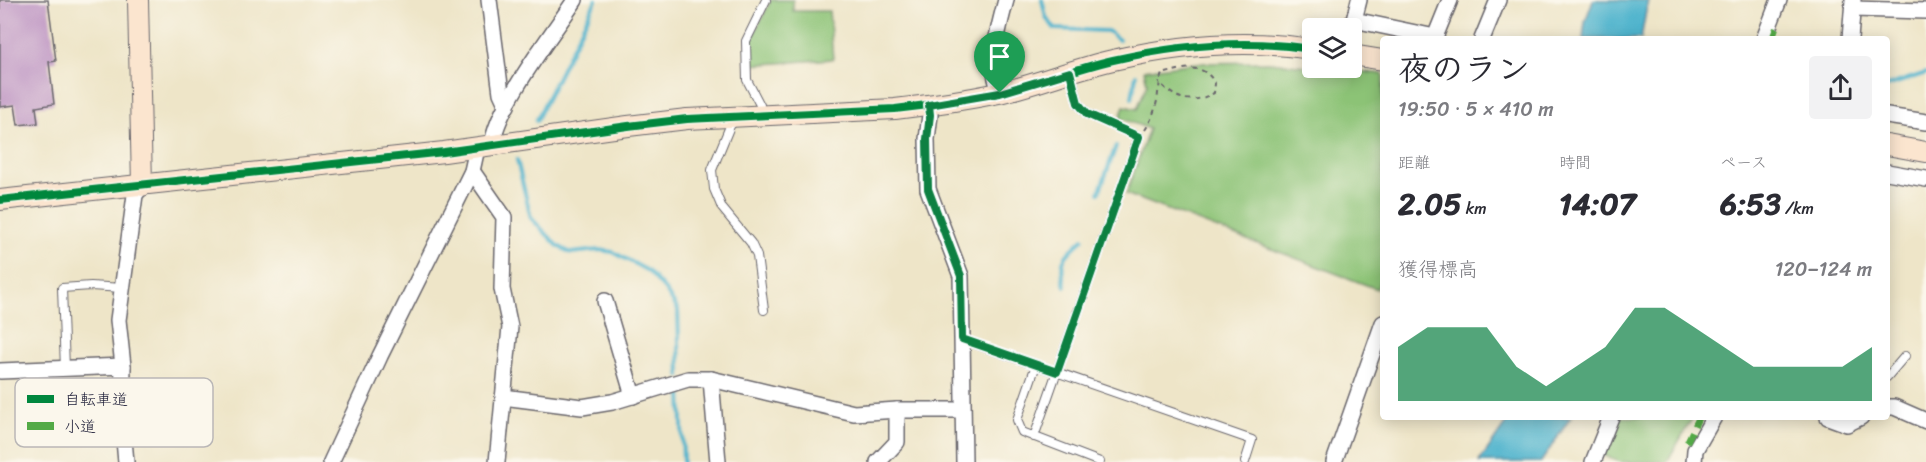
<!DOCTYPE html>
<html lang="ja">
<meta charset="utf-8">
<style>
body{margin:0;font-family:Sriracha,"Klee One",sans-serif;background:#f2f2f3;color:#2b2b33;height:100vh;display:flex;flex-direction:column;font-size:22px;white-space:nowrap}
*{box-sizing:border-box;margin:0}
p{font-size:20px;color:#7c7c81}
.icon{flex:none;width:33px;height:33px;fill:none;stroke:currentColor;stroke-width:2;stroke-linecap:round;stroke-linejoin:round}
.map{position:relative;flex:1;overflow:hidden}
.sheet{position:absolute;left:1380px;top:36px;width:510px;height:384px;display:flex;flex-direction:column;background:#fff;border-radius:6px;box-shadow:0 3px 15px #0003}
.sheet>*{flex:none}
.controls{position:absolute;left:1302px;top:18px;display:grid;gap:12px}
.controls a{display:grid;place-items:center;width:60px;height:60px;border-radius:6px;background:#fff;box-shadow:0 3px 15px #0003;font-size:30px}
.pin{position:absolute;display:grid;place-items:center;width:51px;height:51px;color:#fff;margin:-62px -26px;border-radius:50% 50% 50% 0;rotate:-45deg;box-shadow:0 0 6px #0007}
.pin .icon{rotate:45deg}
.round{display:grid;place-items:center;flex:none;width:63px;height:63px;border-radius:6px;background:#f2f2f3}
.headline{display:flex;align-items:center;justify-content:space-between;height:102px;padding:0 18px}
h1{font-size:33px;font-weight:800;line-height:45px}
.metrics{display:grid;grid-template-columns:repeat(3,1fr);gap:9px;height:102px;padding:6px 18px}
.metrics div{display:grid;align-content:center}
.metrics b{font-size:30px;font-weight:800}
.metrics small{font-size:16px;font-weight:400}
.metrics p{font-size:16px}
.chart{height:168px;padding:12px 18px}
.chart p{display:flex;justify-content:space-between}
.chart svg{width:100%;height:108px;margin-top:6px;fill:#0b8043;opacity:.7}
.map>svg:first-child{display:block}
</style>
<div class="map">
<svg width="1926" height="462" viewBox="0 0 1926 462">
<rect width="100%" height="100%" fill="#fbf7ec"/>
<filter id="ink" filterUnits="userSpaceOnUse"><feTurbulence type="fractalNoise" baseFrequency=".0167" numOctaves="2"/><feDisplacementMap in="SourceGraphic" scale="12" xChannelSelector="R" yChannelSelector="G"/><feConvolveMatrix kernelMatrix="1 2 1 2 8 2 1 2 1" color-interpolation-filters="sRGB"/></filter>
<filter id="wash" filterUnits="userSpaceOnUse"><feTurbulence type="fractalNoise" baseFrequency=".008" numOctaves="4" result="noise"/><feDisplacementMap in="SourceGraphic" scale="24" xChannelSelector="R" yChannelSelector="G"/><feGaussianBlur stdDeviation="1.35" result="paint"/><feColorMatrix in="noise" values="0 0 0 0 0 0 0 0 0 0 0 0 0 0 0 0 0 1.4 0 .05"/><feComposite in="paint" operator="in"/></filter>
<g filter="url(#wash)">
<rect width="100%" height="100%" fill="#eee5c8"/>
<g fill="#8cc376" stroke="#577258" stroke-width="1.5">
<path d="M771,0H793V11H829L833,59L751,65V40Z"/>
<path d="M1269,62L1383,74V272L1377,289L1126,194L1149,129L1120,118L1124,106L1137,109L1147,84L1144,70L1195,63Z"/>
<path d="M1615,417H1693L1667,462H1620L1600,454Z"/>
</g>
<g fill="#4fb4cd" stroke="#386b84" stroke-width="1.5">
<path d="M1593,0H1648L1641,39H1583L1585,22Z"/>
<path d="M1510,417H1571L1541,462H1479Z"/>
</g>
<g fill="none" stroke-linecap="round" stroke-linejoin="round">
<g stroke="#4fb4cd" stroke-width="4">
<path d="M1042,0L1046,17L1055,29L1108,31L1119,40"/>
<path d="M1887,86L1926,73"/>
<path d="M1132,98L1136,75"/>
<path d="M536,121L596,0"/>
<path d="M517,160L531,218L558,246L571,253L599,250L613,252L648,271L666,291L678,310L680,376"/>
<path d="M1099,193L1116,146"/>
<path d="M1065,286C1058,259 1064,257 1083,239"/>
<path d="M681,386L683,462"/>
</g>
</g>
<g id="blocks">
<path fill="#c098c4" d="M0,0H48L56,61L49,62L54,104L36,107L38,123L18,125L15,105L0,107Z"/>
</g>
</g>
<g filter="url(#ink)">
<use href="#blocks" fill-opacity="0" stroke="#69666c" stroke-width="1.5"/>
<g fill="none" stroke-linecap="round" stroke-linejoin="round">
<defs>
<g id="lane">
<path d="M760,114V105L747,80L746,41L766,0"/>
<path d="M735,120L730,126L712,170L714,189L722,208L751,243L757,256L764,310"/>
<path d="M961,339L1252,440L1245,462"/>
<path d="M1036,365L1017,420L1022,432L1100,462"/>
<path d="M65,369L62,288L91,286L122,288"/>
<path d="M1887,377L1905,356"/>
<path d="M1034,437L1139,137L1087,114L1078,103L1071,74"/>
</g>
<g id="street">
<path d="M489,0L501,93L507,106"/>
<path d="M1359,0L1354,20L1435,37L1450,0"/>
<path d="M1853,9L1926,11"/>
<path d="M1482,39L1498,0"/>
<path d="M1764,39L1779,0"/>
<path d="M1850,39L1853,0"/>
<path d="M1000,92C988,63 998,30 1006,0"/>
<path d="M929,105L930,115L927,139L928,189L961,276L964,462"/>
<path d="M1887,116L1926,122"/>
<path d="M492,146C496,106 552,35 575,0"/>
<path d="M472,171L504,217L502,289L510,327L497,462"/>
<path d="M1887,172L1926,179"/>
<path d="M605,301L633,396"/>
<path d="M123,366L118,320L135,195L142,186"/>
<path d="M0,371L123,366L122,418L126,462"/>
<path d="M711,379L718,462"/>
<path d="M503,397L582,407L612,402L688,379H711L854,413L897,410H962"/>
<path d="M1887,407H1894L1926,421"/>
<path d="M1828,417L1847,424L1861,417"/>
<path d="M331,462L380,356L472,171L477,148"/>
<path d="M878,462L897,442V410"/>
<path d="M1334,462L1383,323"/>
<path d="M1593,462L1611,417"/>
<path d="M1694,462L1695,450L1714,417"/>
</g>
<g id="secondary">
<path d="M138,0L142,186"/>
<path d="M1352,55L1383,60"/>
<path d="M1887,145L1926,152"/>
<path d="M0,200L444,152L628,126L687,119L895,109C930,105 965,100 999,93C1037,84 1074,69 1113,60C1177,45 1247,39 1312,49"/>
</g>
</defs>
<use href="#lane" stroke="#69666c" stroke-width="10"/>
<use href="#street" stroke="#69666c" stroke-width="18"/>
<use href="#secondary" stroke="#69666c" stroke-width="22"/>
<path stroke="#69666c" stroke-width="2" stroke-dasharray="4.5 4.5" stroke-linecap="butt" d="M1145,130C1152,119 1157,106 1158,93C1160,86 1159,81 1162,74C1183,69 1202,61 1215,83L1214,93C1191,105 1175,100 1159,82"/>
<use href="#lane" stroke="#fff" stroke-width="8"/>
<use href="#street" stroke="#fff" stroke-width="15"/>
<use href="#secondary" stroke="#fbe5cf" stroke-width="20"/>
<g stroke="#53aa46" stroke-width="6" stroke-dasharray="12 6" stroke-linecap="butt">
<path d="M1772,39L1776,28"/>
<path d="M1687,442L1699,417"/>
</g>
<defs>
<path id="cycleway" d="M0,200L444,152L628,126L687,119L895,109C930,105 965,100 999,93C1037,84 1074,69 1113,60C1177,45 1247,39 1312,49"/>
</defs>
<use href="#cycleway" stroke="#fbf7ec" stroke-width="11"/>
<use href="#cycleway" stroke="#00873e" stroke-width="8"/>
</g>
</g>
<g fill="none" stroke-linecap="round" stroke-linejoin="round" filter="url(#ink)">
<defs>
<path id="route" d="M1070,72L1078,103L1087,114L1139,137L1057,372L962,339L961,276L928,189L927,139L930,115L929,105L1000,93Z"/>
</defs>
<use href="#route" stroke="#fff" stroke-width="12"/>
<use href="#route" stroke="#0b8043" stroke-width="8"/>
</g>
<rect x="15" y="378" width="198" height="69" rx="9" fill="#fbf7ec" stroke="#bab7b7" stroke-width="1.5"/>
<rect x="27" y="395" width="27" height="8" fill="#00873e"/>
<rect x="27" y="422" width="27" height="8" fill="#53aa46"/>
<g font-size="16" fill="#22223b">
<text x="64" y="405">自転車道</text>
<text x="64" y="432">小道</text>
</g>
</svg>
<div class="controls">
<a><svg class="icon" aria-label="layers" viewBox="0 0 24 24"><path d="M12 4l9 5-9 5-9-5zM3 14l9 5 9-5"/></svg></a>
</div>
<div class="pin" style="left:1000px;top:93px;background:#1e9e55"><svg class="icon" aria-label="arrive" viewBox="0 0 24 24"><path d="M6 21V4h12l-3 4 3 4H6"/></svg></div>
<section class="sheet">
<div class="headline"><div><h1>夜のラン</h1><p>19:50 · 5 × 410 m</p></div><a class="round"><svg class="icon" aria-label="share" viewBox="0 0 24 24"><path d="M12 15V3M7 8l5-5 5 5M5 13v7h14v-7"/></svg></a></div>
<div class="metrics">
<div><p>距離</p><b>2.05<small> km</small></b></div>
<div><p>時間</p><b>14:07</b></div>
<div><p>ペース</p><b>6:53<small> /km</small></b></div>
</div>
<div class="chart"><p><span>獲得標高</span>120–124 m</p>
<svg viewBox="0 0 160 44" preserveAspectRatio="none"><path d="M0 44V22L10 14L20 14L30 14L40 30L50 38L60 30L70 22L80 6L90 6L100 14L110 22L120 30L130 30L140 30L150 30L160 22V44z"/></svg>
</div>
</section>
</div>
